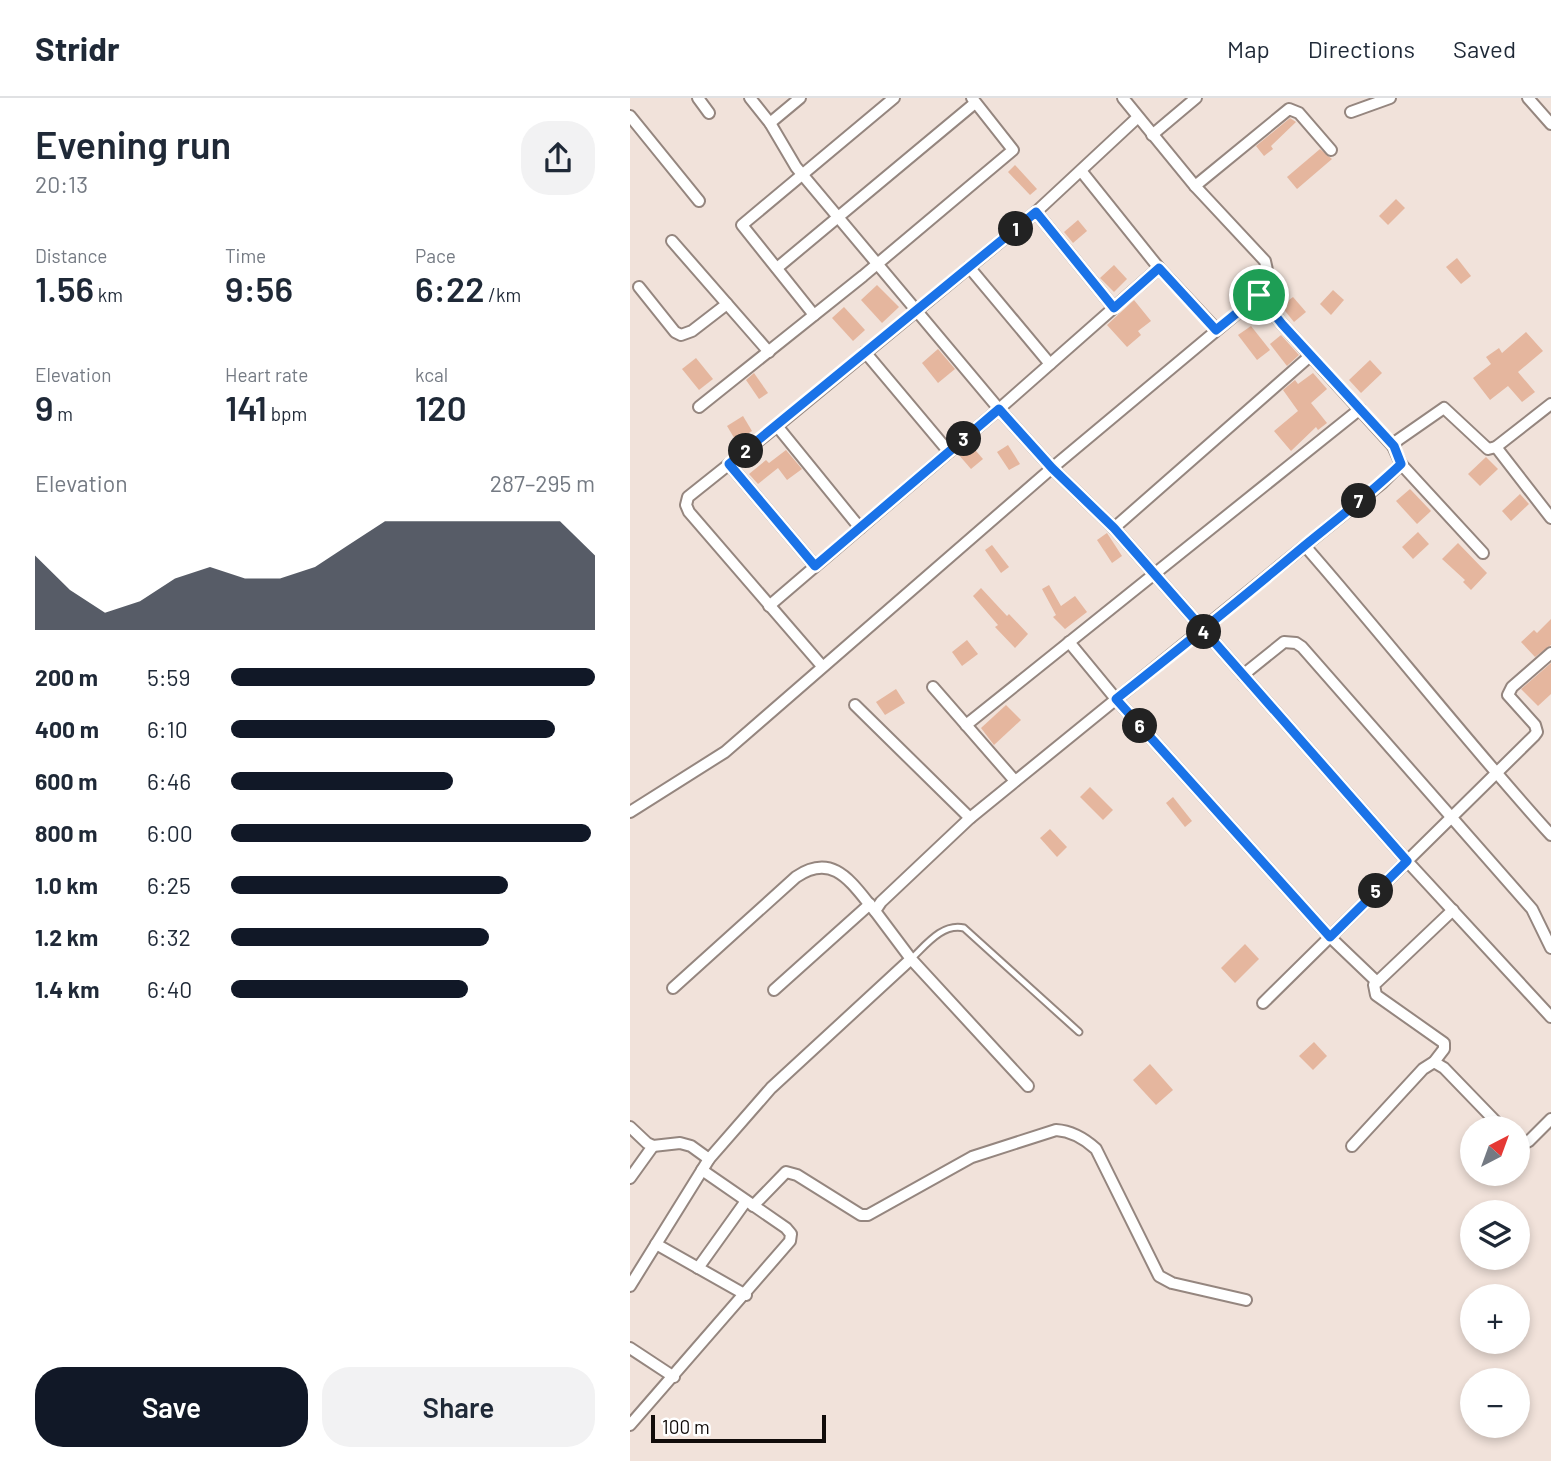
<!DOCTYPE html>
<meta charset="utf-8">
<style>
body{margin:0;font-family:Barlow,sans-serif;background:#f2f2f3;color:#1f2937;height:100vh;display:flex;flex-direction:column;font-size:26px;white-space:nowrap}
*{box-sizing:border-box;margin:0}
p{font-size:23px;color:#747a83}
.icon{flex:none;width:38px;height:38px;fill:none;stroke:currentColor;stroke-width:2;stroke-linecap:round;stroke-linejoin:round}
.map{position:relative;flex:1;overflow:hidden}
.details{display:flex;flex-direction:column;background:#fff;width:630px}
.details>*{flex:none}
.needle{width:46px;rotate:41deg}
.controls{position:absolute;left:830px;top:1018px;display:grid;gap:14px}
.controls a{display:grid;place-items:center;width:70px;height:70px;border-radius:50%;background:#fff;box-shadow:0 4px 10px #0003;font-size:35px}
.scale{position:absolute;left:21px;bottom:18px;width:175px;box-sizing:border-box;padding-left:7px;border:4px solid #110c0a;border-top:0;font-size:19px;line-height:24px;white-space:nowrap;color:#110c0a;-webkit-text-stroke:5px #fff;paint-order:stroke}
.pin{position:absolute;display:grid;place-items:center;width:60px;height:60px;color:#fff;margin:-30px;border:4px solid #fff;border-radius:50%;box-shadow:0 2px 7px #0007}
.km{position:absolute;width:35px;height:35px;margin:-18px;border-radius:50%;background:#222;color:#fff;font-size:19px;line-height:35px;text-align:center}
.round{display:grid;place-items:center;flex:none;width:74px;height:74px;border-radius:28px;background:#f2f2f3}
.overview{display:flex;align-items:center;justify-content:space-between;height:119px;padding:0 35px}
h1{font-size:38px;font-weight:600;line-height:52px}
.stats{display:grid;grid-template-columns:repeat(3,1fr);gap:10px;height:119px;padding:7px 35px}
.stats div{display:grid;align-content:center}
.stats b{font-size:35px;font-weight:600}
.stats small{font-size:19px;font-weight:400}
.stats p{font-size:19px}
.chart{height:196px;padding:14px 35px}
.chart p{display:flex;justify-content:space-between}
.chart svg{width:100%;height:126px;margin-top:7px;fill:#111827;opacity:.7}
.button{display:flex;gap:14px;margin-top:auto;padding:14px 35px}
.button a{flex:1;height:80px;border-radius:28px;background:#111827;color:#fff;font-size:28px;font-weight:600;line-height:80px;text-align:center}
.button a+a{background:#f2f2f3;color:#1f2937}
ul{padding:0 35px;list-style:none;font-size:23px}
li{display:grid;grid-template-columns:112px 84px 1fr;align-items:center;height:52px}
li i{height:18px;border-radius:9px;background:#111827}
header{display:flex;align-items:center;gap:42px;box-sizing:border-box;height:98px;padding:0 35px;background:#fff;border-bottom:2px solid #e0e1e3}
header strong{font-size:33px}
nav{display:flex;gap:38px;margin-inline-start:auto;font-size:24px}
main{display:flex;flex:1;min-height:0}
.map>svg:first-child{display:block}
</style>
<header>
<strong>Stridr</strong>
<nav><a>Map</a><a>Directions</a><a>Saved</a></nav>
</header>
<main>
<section class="details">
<div class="overview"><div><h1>Evening run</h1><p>20:13</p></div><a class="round"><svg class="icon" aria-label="share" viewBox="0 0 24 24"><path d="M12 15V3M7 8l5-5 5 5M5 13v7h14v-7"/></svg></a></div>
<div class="stats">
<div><p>Distance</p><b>1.56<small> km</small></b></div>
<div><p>Time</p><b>9:56</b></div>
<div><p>Pace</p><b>6:22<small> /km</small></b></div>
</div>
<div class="stats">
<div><p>Elevation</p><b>9<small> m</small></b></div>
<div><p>Heart rate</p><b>141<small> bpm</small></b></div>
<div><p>kcal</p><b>120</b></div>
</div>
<div class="chart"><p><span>Elevation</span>287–295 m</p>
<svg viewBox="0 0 160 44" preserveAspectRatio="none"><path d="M0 44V18L10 30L20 38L30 34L40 26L50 22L60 26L70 26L80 22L90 14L100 6L110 6L120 6L130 6L140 6L150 6L160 18V44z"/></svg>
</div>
<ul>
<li><b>200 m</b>5:59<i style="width:100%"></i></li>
<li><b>400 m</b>6:10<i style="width:89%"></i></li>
<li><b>600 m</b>6:46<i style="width:61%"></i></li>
<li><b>800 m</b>6:00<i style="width:99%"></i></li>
<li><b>1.0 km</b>6:25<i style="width:76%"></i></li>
<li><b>1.2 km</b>6:32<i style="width:71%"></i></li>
<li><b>1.4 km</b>6:40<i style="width:65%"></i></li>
</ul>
<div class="button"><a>Save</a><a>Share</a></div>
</section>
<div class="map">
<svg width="921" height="1363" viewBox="0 0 921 1363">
<rect width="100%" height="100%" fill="#f1e2da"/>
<g fill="#e5b69e">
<path d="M660,20L666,24L641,48L643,51L634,58L626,48Z"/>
<path d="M690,51L702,61L667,91L657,79Z"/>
<path d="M385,67L407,91L400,97L378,74Z"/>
<path d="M766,101L775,110L758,127L749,118Z"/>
<path d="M448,122L457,133L443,145L434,134Z"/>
<path d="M827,160L841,178L831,186L816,169Z"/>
<path d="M484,167L497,181L484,194L470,180Z"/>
<path d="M247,187L269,209L252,225L231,202Z"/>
<path d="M703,192L714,202L701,217L690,206Z"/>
<path d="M663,199L676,214L664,224L651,208Z"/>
<path d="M504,202L521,223L508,233L511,237L497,249L477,227Z"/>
<path d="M214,209L235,232L223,243L202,220Z"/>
<path d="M621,228L640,252L627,262L608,237Z"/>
<path d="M896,234L913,253L888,274L905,294L892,304L878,288L860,302L843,280L861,266L856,259L869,250L872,255Z"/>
<path d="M651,237L669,257L657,268L640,246Z"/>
<path d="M308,251L325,271L308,285L292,265Z"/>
<path d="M66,260L83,281L69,292L52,271Z"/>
<path d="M740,262L752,275L731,295L719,282Z"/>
<path d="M124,275L138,295L129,301L116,282Z"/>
<path d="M683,275L697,291L681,305L697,325L688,332L686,329L661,353L644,333L668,313L653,292L665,282L668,286Z"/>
<path d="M113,318L122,333L106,343L97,328Z"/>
<path d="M340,346L353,361L341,371L328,356Z"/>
<path d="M378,347L390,366L379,372L367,354Z"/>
<path d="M156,352L172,371L157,382L148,370L128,386L119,376L136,362L139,365Z"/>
<path d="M856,359L868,371L850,388L838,376Z"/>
<path d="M780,391L801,413L787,426L766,403Z"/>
<path d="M890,396L899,406L881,423L872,413Z"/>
<path d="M788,434L799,446L783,461L772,449Z"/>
<path d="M477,435L492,458L482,465L467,442Z"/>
<path d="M828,445L857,475L841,492L833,484L835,482L812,461Z"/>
<path d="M362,447L379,469L371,475L355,452Z"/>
<path d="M419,487L431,508L445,498L457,514L435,531L423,519L426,517L412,491Z"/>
<path d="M351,490L377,518L379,516L398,536L385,550L365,529L368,527L343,498Z"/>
<path d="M921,521V547L905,559L891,544L904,532L907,535Z"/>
<path d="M337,542L348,556L332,568L322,554Z"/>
<path d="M921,565V596L908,608L891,591Z"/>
<path d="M266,591L275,605L255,617L246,604Z"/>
<path d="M376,607L391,622L364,647L351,630Z"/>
<path d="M460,689L483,712L473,722L450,699Z"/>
<path d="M543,699L562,723L555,729L536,705Z"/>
<path d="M420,731L437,749L427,759L410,740Z"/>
<path d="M615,846L629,861L605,885L591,870Z"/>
<path d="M684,944L697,958L683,972L669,958Z"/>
<path d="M520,966L543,992L526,1007L503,982Z"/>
</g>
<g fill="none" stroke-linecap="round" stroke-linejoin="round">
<defs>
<path id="lane" d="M281,861C296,847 312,825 334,830L449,934"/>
<g id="street">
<path d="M68,0L79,15"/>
<path d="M120,0L140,25L166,69L369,311L422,370L484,430L777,763L921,919"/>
<path d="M898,0L921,26"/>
<path d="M721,14L760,0"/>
<path d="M0,18L69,103"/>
<path d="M140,25L170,0"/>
<path d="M522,37L566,0"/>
<path d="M452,74L529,170L586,231"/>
<path d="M565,88L659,11L669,15L701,52"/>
<path d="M406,114L484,210"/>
<path d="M42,143L139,254"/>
<path d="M339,169L420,266"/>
<path d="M147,170L345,5"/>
<path d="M9,189L45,234L51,237L62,233L97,206"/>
<path d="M629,197L652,226L763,348"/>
<path d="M184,217L112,127L264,0"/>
<path d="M235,254L319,354"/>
<path d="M69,309L233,178L383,52L342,0"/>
<path d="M147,328L230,430"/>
<path d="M866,349L921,420"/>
<path d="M99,366L185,468"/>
<path d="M771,366L853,455"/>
<path d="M484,430L680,258"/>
<path d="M675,448C758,543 836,643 921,737"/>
<path d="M139,508L369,311L529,170"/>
<path d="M439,544L486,601L700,839L746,883"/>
<path d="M192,568L59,414L56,407L58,399L147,328L406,114L507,20"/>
<path d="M613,577L654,544L666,545L672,549L902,811L921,850"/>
<path d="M303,589L385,683"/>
<path d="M225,607L340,720"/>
<path d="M336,627L730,311"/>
<path d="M0,714L95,654L422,370L629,197C637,185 639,177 635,163L565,88L493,0"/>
<path d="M281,861L398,988"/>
<path d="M43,890L166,779C204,753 222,786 245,813"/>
<path d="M144,892L240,806"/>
<path d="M633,905L904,638L907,634L905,627L878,597L882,589L921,555"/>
<path d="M804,964L814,970L873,1031"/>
<path d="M0,1029L17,1045L23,1048L50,1045L61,1048L79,1061"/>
<path d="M887,1044L895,1045L899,1043L921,1021"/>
<path d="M722,1048L793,971L804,964L814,951V945L746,897L744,887L823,812"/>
<path d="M0,1080L23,1048"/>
<path d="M123,1108L156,1074L167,1077L231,1117H238L342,1059L426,1032C442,1033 455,1041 466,1051L529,1178L542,1185L616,1202"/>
<path d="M26,1146L116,1197"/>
<path d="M68,1170L116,1103"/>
<path d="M0,1188L79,1061L141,990L281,861L245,813L251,804L340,720L752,385L771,366L763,348L768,342L814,310L858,351L866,349L921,306"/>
<path d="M0,1250L44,1279"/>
<path d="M0,1327L160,1143L161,1136L156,1130L72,1072"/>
</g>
</defs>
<use href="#lane" stroke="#95867f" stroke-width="9"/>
<use href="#street" stroke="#95867f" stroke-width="14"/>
<use href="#lane" stroke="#fff" stroke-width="5"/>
<use href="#street" stroke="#fff" stroke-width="10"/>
</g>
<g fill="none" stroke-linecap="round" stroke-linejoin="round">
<defs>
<path id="route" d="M629,197L586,232L529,170L484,210L406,114L99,366L185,468L369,311L422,370L484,430L777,763L700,839L486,601C549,551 611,501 673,449C706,422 740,396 771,366L764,348L652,226L629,197"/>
</defs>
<use href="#route" stroke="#fff" stroke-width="14"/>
<use href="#route" stroke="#1a73e8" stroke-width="9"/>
</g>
</svg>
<div class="controls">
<a><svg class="needle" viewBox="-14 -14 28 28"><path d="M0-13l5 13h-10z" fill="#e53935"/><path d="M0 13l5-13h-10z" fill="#747a83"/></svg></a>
<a><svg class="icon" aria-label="layers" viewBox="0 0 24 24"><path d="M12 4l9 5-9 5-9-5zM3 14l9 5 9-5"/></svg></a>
<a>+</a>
<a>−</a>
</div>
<div class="scale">100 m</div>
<div class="pin" style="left:629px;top:197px;background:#1e9e55"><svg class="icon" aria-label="arrive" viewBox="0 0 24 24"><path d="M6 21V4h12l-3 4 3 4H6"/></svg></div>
<b class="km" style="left:386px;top:131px">1</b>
<b class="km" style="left:116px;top:353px">2</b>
<b class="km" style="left:334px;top:341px">3</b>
<b class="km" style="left:574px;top:534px">4</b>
<b class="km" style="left:746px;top:793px">5</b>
<b class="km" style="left:510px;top:628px">6</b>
<b class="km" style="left:729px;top:403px">7</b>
</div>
</main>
